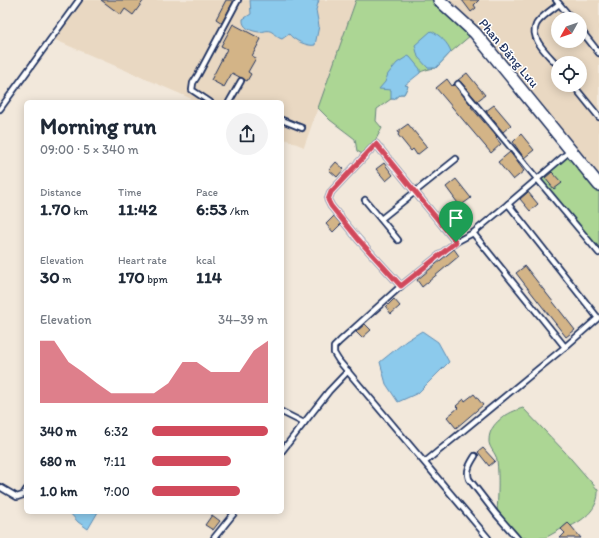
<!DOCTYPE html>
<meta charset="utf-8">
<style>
body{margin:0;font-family:Itim,sans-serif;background:#f2f2f3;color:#1f2937;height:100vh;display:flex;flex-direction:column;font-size:15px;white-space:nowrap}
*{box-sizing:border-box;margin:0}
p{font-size:13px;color:#747a83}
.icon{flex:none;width:22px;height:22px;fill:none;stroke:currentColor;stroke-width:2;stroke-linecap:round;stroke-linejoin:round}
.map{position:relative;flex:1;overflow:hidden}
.drawer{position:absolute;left:24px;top:100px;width:260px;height:414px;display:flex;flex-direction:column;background:#fff;border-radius:6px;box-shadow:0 2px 10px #0003}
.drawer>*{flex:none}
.needle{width:26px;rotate:230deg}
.tools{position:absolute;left:551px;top:12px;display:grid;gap:8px}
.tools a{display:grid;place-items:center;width:36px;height:36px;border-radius:50%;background:#fff;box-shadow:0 2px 10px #0003;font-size:20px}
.pin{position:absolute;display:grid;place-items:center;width:34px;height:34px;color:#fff;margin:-41px -17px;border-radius:50% 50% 50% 0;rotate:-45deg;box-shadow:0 0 4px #0007}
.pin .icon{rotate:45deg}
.round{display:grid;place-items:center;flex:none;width:42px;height:42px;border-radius:21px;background:#f2f2f3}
.headline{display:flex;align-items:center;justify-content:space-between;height:68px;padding:0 16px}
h1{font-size:22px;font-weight:700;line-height:30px}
.stats{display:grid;grid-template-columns:repeat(3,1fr);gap:6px;height:68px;padding:4px 16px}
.stats div{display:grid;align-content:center}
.stats b{font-size:17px;font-weight:700}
.stats small{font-size:11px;font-weight:400}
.stats p{font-size:11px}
.chart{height:112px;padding:8px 16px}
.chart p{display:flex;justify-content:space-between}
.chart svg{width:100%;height:72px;margin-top:4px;fill:#d1495b;opacity:.7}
ul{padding:0 16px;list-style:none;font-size:13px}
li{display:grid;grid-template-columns:64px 48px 1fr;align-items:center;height:30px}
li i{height:10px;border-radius:5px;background:#d1495b}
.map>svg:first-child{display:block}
</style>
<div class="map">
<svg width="599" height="538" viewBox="0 0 599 538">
<rect width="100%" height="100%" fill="#f2e8db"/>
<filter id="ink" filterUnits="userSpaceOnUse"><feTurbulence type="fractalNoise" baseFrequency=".025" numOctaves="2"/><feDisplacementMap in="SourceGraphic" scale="8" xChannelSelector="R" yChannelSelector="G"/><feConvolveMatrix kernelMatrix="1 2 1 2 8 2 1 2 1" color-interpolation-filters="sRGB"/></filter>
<g filter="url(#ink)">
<g fill="#e9d8c2" fill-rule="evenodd">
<path d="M82,0H356L304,147L282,138V102H199L53,39Z"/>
<path d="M446,0H599V178ZM558,19H580V41H558ZM558,63H580V85H558Z"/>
</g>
<g fill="#acd694" stroke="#648279">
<path d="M356,0H432L471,35L451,52L436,68C424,69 411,75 405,85L408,86L404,94H400L394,99H391L377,109L376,121L382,128L374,143L364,155L357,151L355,139L330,120L318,108Z"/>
<path d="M569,154L599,192V250L539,179Z"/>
<path d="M523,408L565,452L598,490C599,508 585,519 571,526L568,523L561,529L545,538H519L497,513C498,496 499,478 497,460C496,453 488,447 489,440C489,423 508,412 523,408Z"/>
</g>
<g fill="#8ccaec" stroke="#5f8cb3">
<path d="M250,0H319L316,10L319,26L315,45C308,47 293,40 289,34L282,39C276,37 276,35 272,32C267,29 264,32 259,32C251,31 242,28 243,19L251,14Z"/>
<path d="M431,31C439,34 449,44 451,52L436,68H428L418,57L415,45Z"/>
<path d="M408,56L410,57L420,69V73L405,85L408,86L404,94H400L394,99H391V90L379,89L385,82L388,74L397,63Z"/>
<path d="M422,331L438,342L449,362L418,393L398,402L386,384L380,362L406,341Z"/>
<path d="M69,512H98L88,529L78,522Z"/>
</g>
<g fill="#d3b487" stroke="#1b2f5e">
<path d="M101,0H144L133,15L125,9L121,15Z"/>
<path d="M226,0H234L222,23L216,19Z"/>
<path d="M462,0H479L474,5L476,8L471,12Z"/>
<path d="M233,24L261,39L252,56L256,58L248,72L251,74L247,81L232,73L224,87L211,80L227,49L221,46Z"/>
<path d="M467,73L485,95L477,101L461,82L458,80Z"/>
<path d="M447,79L452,86L454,84L472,106L471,107L497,137L496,138L501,144L491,153L436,88Z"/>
<path d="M494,105L511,125L503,132L486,111Z"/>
<path d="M408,124L427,147L417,155L413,149L411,151L398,135L399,133L398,131Z"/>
<path d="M521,134L534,150L524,158L513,142Z"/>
<path d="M510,152L524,171L513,180L498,162Z"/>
<path d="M336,162L344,169L337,177L329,170Z"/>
<path d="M384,163L393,175L386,181L376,169Z"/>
<path d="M552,172L562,183L554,189L545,178Z"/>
<path d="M456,179L471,198L460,206L446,187Z"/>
<path d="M528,192L538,204L530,211L520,199Z"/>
<path d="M334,216L341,224L333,232L326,224Z"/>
<path d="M454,249L459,256L422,287L417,280Z"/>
<path d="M525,266L575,330L566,337L516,273Z"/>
<path d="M394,299L400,306L391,314L386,307Z"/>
<path d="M365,324L371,330L362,338L356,332Z"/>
<path d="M474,394L483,405L456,428L447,417L458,408L456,406L464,399L465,401Z"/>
<path d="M483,448L495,461L489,466L478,452Z"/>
<path d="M212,515L220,521L213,530L205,525Z"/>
<path d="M568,523L571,526L581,538H560L565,533L561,529Z"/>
</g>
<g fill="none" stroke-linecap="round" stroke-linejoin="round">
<defs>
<g id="service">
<path d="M556,0L572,19"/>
<path d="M580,29L599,53"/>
<path d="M558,66C550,56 529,39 536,25C539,18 553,9 559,4"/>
<path d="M458,84L599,253"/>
<path d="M573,85L599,117"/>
<path d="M210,102L192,90L193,83L198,75L238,0"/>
<path d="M229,102L241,81"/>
<path d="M0,109L79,0"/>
<path d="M282,120L302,128"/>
<path d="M365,200L398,240"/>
<path d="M508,204L570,151"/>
<path d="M381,219L456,159"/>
<path d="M473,233L508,204L598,318L565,347"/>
<path d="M401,286L358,239L331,206L328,200L331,192L376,144L456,242"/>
<path d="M282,412L304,423"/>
<path d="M282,451L329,391L348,371"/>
<path d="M475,456C470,464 466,470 469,479L496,514L517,538"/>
<path d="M425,462L565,347L473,233L456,242L401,286L340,341L334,347V353L339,361L488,538"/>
<path d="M0,487L17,497L23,495L26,490"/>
<path d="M214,538L235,512"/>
</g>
<path id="tertiary" d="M439,0L475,33L599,185"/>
</defs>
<use href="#service" stroke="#1b2f5e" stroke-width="8"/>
<use href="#tertiary" stroke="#1b2f5e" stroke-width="14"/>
<use href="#service" stroke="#fff" stroke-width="4.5"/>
<use href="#tertiary" stroke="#fff" stroke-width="11"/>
</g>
</g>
<g fill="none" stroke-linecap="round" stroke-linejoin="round" filter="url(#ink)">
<defs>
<path id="route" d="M376,144L456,242L401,286L358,239L331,206L328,200L331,192Z"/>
</defs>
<use href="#route" stroke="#fff" stroke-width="8"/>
<use href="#route" stroke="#d1495b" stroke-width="5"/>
</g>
<g text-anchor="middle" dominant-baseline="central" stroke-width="3" stroke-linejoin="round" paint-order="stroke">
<g font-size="13" fill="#1b2f5e" stroke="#fff">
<text transform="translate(509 53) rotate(50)">Phan Đăng Lưu</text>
</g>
</g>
</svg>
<div class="tools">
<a><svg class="needle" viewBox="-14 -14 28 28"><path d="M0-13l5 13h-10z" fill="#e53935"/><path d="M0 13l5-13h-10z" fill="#747a83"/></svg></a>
<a><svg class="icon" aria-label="locate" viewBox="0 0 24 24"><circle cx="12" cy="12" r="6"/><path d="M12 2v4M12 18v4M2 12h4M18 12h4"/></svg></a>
</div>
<div class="pin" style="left:456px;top:242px;background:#1e9e55"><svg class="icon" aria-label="arrive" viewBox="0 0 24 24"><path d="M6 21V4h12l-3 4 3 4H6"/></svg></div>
<section class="drawer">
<div class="headline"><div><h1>Morning run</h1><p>09:00 · 5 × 340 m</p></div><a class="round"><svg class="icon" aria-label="share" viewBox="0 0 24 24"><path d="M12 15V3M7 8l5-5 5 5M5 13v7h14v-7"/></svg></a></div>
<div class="stats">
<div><p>Distance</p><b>1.70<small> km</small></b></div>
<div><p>Time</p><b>11:42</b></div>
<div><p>Pace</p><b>6:53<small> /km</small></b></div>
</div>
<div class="stats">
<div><p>Elevation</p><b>30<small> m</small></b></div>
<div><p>Heart rate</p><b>170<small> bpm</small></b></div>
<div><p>kcal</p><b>114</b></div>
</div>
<div class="chart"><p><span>Elevation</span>34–39 m</p>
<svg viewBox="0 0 160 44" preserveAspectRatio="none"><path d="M0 44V6L10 6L20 19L30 25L40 32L50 38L60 38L70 38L80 38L90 32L100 19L110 19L120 25L130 25L140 25L150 12L160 6V44z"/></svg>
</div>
<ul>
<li><b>340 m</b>6:32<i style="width:100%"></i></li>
<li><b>680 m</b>7:11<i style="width:68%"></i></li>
<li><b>1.0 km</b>7:00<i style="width:76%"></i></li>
</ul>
</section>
</div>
